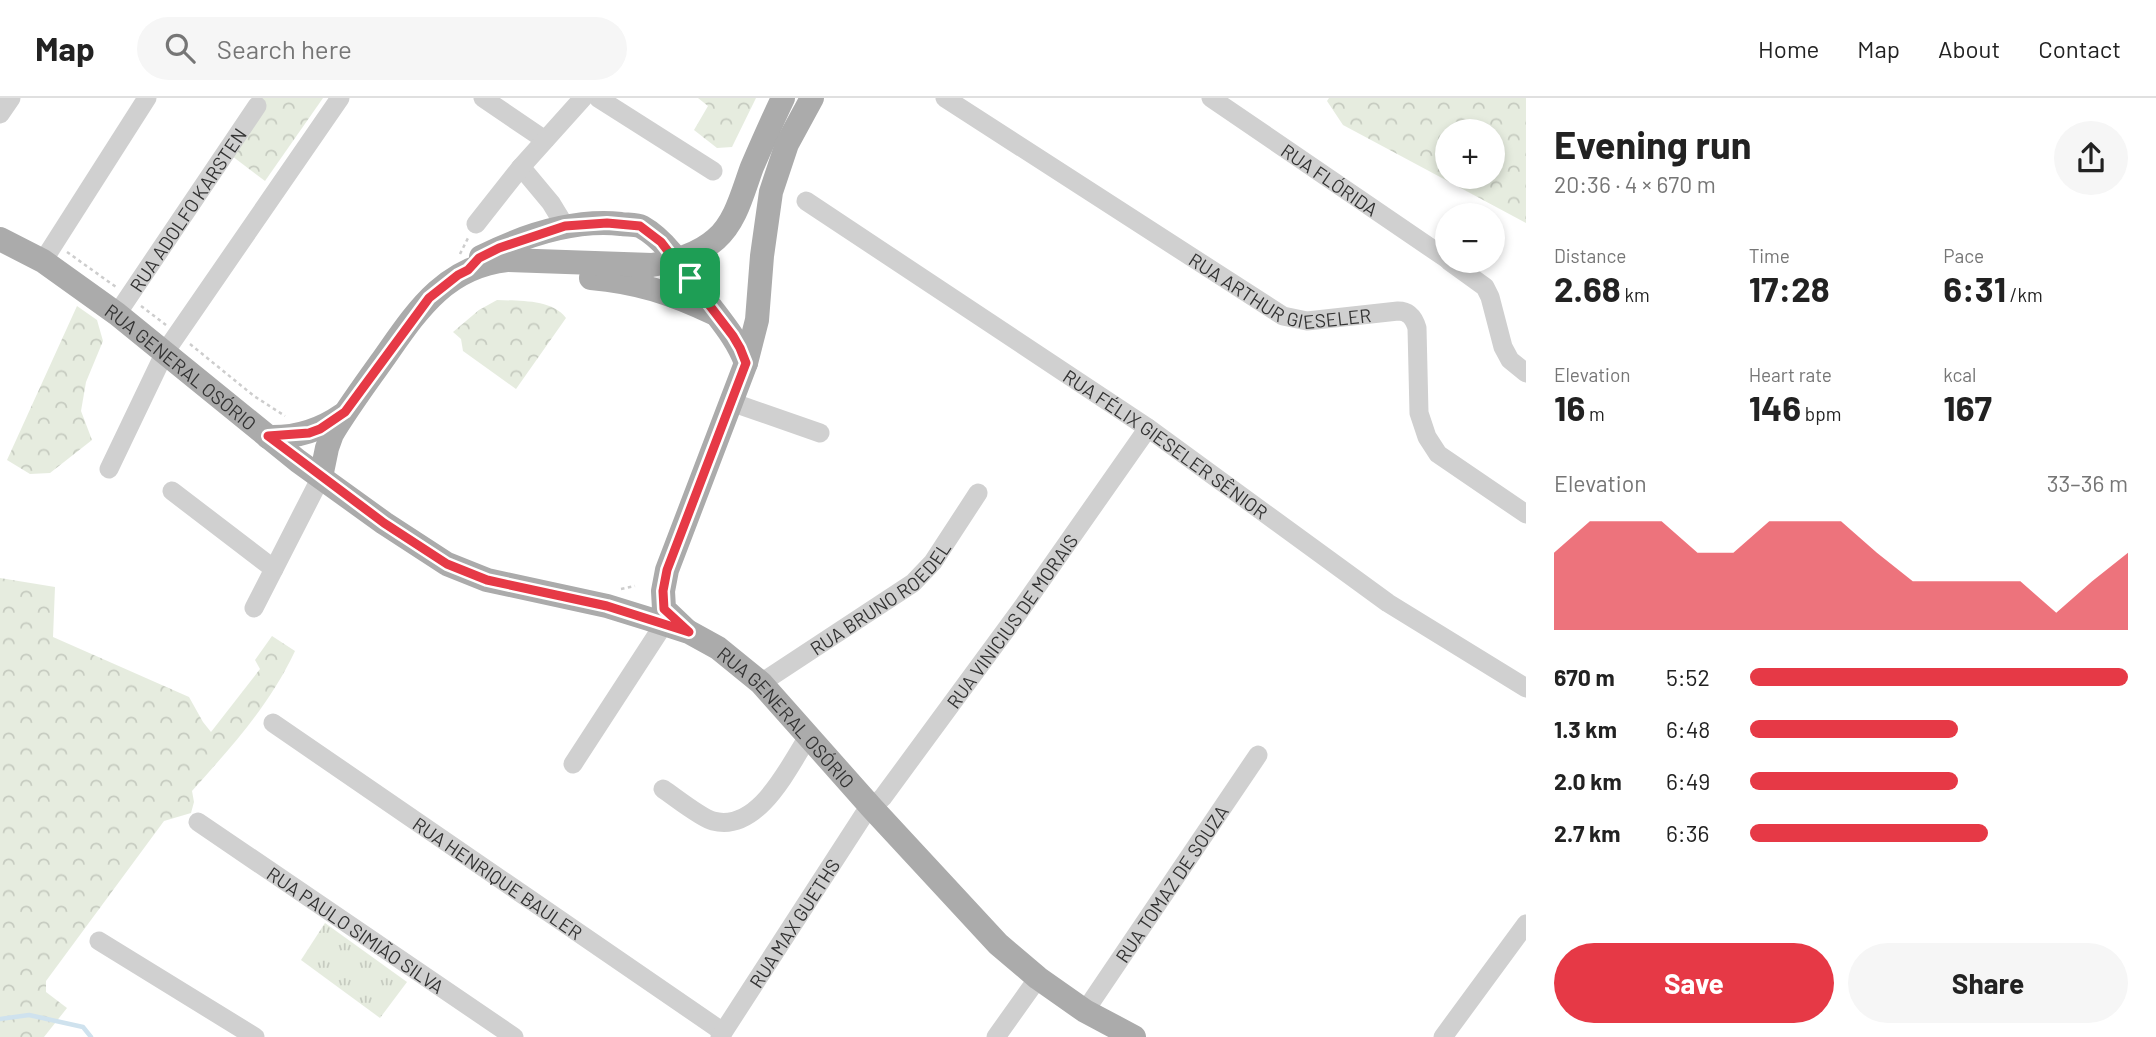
<!DOCTYPE html>
<meta charset="utf-8">
<style>
body{margin:0;font-family:Barlow,sans-serif;background:#f6f6f6;color:#222;height:100vh;display:flex;flex-direction:column;font-size:26px;white-space:nowrap}
*{box-sizing:border-box;margin:0}
p{font-size:23px;color:#767676}
.icon{flex:none;width:38px;height:38px;fill:none;stroke:currentColor;stroke-width:2;stroke-linecap:round;stroke-linejoin:round}
.map{position:relative;flex:1;overflow:hidden}
.drawer{display:flex;flex-direction:column;background:#fff;width:630px}
.drawer>*{flex:none}
.buttons{position:absolute;left:1435px;top:21px;display:grid;gap:14px}
.buttons a{display:grid;place-items:center;width:70px;height:70px;border-radius:50%;background:#fff;box-shadow:0 4px 10px #0003;font-size:35px}
.pin{position:absolute;display:grid;place-items:center;width:60px;height:60px;color:#fff;margin:-30px;border-radius:14px;box-shadow:0 4px 10px #0006}
.round{display:grid;place-items:center;flex:none;width:74px;height:74px;border-radius:37px;background:#f6f6f6}
.overview{display:flex;align-items:center;justify-content:space-between;height:119px;padding:0 28px}
h1{font-size:38px;font-weight:700;line-height:52px}
.figures{display:grid;grid-template-columns:repeat(3,1fr);gap:10px;height:119px;padding:7px 28px}
.figures div{display:grid;align-content:center}
.figures b{font-size:35px;font-weight:700}
.figures small{font-size:19px;font-weight:400}
.figures p{font-size:19px}
.chart{height:196px;padding:14px 28px}
.chart p{display:flex;justify-content:space-between}
.chart svg{width:100%;height:126px;margin-top:7px;fill:#e63946;opacity:.7}
.button{display:flex;gap:14px;margin-top:auto;padding:14px 28px}
.button a{flex:1;height:80px;border-radius:42px;background:#e63946;color:#fff;font-size:28px;font-weight:700;line-height:80px;text-align:center}
.button a+a{background:#f6f6f6;color:#222}
ul{padding:0 28px;list-style:none;font-size:23px}
li{display:grid;grid-template-columns:112px 84px 1fr;align-items:center;height:52px}
li i{height:18px;border-radius:9px;background:#e63946}
header{display:flex;align-items:center;gap:42px;box-sizing:border-box;height:98px;padding:0 35px;background:#fff;border-bottom:2px solid #e0e0e0}
header strong{font-size:33px}
nav{display:flex;gap:38px;margin-inline-start:auto;font-size:24px}
.search{width:490px;height:63px;background:#f6f6f6;display:flex;align-items:center;gap:18px;box-sizing:border-box;padding:0 24px;border-radius:38px;color:#767676;font-size:26px}
main{display:flex;flex:1;min-height:0}
.map>svg:first-child{display:block}
</style>
<header>
<strong>Map</strong>
<div class="search"><svg class="icon" aria-label="search" viewBox="0 0 24 24"><circle cx="10" cy="10" r="6"/><path d="M15 15l6 6"/></svg>Search here</div>
<nav><a>Home</a><a>Map</a><a>About</a><a>Contact</a></nav>
</header>
<main>
<div class="map">
<svg width="1526" height="939" viewBox="0 0 1526 939">
<defs>
<pattern id="forest-crowns" width="20" height="18" patternUnits="userSpaceOnUse" patternTransform="scale(1.75)"><rect width="20" height="18" fill="#e6ecdf"/><path d="M2 6a3 3 0 1 1 6 0M12 15a3 3 0 1 1 6 0" fill="none" stroke="#c6cbc0"/></pattern>
<pattern id="park-tufts" width="24" height="20" patternUnits="userSpaceOnUse" patternTransform="scale(1.75)"><rect width="24" height="20" fill="#e6ecdf"/><path d="M3 7l-1-3M5 7V3M7 7l1-3M15 17l-1-3M17 17v-4M19 17l1-3" fill="none" stroke="#c6cbc0"/></pattern>
</defs>
<rect width="100%" height="100%" fill="#fff"/>
<g fill="url(#forest-crowns)" fill-rule="evenodd">
<path d="M256,0H323L265,83L232,58Z"/>
<path d="M698,0H756L732,49L717,50L694,32L708,8Z"/>
<path d="M1329,0H1526V125L1343,27L1327,3ZM1447,33H1493V79H1447Z"/>
<path d="M497,202C518,203 552,201 566,220L516,291L463,253L461,241L453,234L479,212Z"/>
<path d="M77,208L97,222L103,243L86,284L81,313L92,342L50,375L30,376L7,362Z"/>
<path d="M0,480L55,489L53,539L189,599L203,624L211,634L260,571L255,562L272,538L295,553C269,608 232,648 192,693L194,704L191,715L164,723L46,883V894L67,910L44,939H0Z"/>
</g>
<path fill="url(#park-tufts)" d="M325,825L407,884L380,920L301,862Z"/>
<g fill="none" stroke-linecap="round" stroke-linejoin="round">
<path stroke="#cfe2ee" stroke-width="4.5" d="M0,921L29,917L83,929L91,939"/>
<g stroke="#cdcdcd" stroke-width="2.5" stroke-dasharray="3.5 3.5" stroke-linecap="butt">
<path d="M67,154L116,189"/>
<path d="M460,156L468,140"/>
<path d="M141,208L166,227"/>
<path d="M190,246L254,298L285,318"/>
<path d="M621,491L635,488"/>
</g>
<g stroke="#d0d0d0" stroke-width="19">
<path d="M483,0L545,42"/>
<path d="M598,0L713,73"/>
<path id="s1" d="M945,0L1283,218L1307,223L1398,213C1409,213 1414,220 1417,230L1419,315L1427,339L1438,356L1526,416"/>
<path id="s2" d="M1211,0L1447,161"/>
<path d="M0,16L11,0"/>
<path d="M521,69L551,105L565,128"/>
<path id="s3" d="M806,103L1148,330L1388,505L1526,590"/>
<path d="M476,126L521,69L583,0"/>
<path d="M43,163L147,0"/>
<path d="M1449,163L1485,189L1490,199L1503,249L1510,262L1526,275"/>
<path id="s4" d="M117,216L257,8"/>
<path d="M731,304L820,335"/>
<path d="M109,371L165,254L340,0"/>
<path d="M172,393L274,471"/>
<path d="M254,510L321,379"/>
<path id="s5" d="M761,585L913,485L933,464L978,395"/>
<path id="s6" d="M273,625L723,934"/>
<path d="M573,666L664,526"/>
<path d="M663,691C675,699 701,720 713,723C758,735 788,670 808,639"/>
<path id="s7" d="M198,724L514,939"/>
<path d="M99,843L255,939"/>
<path id="s8" d="M1085,913L1258,657"/>
<path id="s9" d="M720,939L863,718L883,699L1019,514L1148,330"/>
<path d="M996,939L1038,880"/>
<path d="M1443,939L1526,826"/>
</g>
<g stroke="#ababab" stroke-width="24">
<path id="s10" d="M0,141L43,163L117,216L298,363L384,425L447,466L487,482L607,508L649,521L689,534L718,550L761,585L872,710L998,846L1038,880L1085,913L1134,939"/>
<path d="M481,159C523,138 573,121 621,126C627,127 636,126 642,129C667,143 686,174 702,197C718,220 736,238 746,265"/>
<path d="M591,180C637,184 671,195 713,215"/>
<path d="M268,339C296,340 319,333 342,317"/>
<path d="M321,379L327,350L332,336C347,311 364,288 381,264C415,216 443,169 507,162L652,167C674,163 698,157 716,141C736,124 743,93 752,69C762,46 772,23 783,0"/>
<path d="M686,532L664,511L663,493L667,472L746,265L757,222L762,158L771,94L787,46L812,0"/>
</g>
</g>
<g fill="none" stroke-linecap="round" stroke-linejoin="round">
<defs>
<path id="route" d="M607,125L640,128L661,144L733,238L740,250L746,265L667,472L663,493L664,511L689,534L607,508L487,482L447,466L384,425L268,338L309,335L320,331L345,314L429,200L458,177L468,172L479,160L499,150L565,128Z"/>
</defs>
<use href="#route" stroke="#fff" stroke-width="14"/>
<use href="#route" stroke="#e63946" stroke-width="9"/>
</g>
<g text-anchor="middle" dominant-baseline="central" stroke-width="7" stroke-linejoin="round" paint-order="stroke">
<g font-size="19" fill="#333" stroke="#fff">
<text stroke="none"><textPath href="#s2" startOffset="144">RUA FLÓRIDA</textPath></text>
<text stroke="none"><textPath href="#s4" startOffset="126">RUA ADOLFO KARSTEN</textPath></text>
<text stroke="none"><textPath href="#s1" startOffset="392">RUA ARTHUR GIESELER</textPath></text>
<text stroke="none"><textPath href="#s10" startOffset="222">RUA GENERAL OSÓRIO</textPath></text>
<text stroke="none"><textPath href="#s3" startOffset="434">RUA FÉLIX GIESELER SÊNIOR</textPath></text>
<text stroke="none"><textPath href="#s5" startOffset="147">RUA BRUNO ROEDEL</textPath></text>
<text stroke="none"><textPath href="#s9" startOffset="509">RUA VINICIUS DE MORAIS</textPath></text>
<text stroke="none"><textPath href="#s10" startOffset="936">RUA GENERAL OSÓRIO</textPath></text>
<text stroke="none"><textPath href="#s6" startOffset="273">RUA HENRIQUE BAULER</textPath></text>
<text stroke="none"><textPath href="#s8" startOffset="154">RUA TOMAZ DE SOUZA</textPath></text>
<text stroke="none"><textPath href="#s9" startOffset="136">RUA MAX GUETHS</textPath></text>
<text stroke="none"><textPath href="#s7" startOffset="191">RUA PAULO SIMIÃO SILVA</textPath></text>
</g>
</g>
</svg>
<div class="buttons">
<a>+</a>
<a>−</a>
</div>
<div class="pin" style="left:690px;top:180px;background:#1e9e55"><svg class="icon" aria-label="arrive" viewBox="0 0 24 24"><path d="M6 21V4h12l-3 4 3 4H6"/></svg></div>
</div>
<section class="drawer">
<div class="overview"><div><h1>Evening run</h1><p>20:36 · 4 × 670 m</p></div><a class="round"><svg class="icon" aria-label="share" viewBox="0 0 24 24"><path d="M12 15V3M7 8l5-5 5 5M5 13v7h14v-7"/></svg></a></div>
<div class="figures">
<div><p>Distance</p><b>2.68<small> km</small></b></div>
<div><p>Time</p><b>17:28</b></div>
<div><p>Pace</p><b>6:31<small> /km</small></b></div>
</div>
<div class="figures">
<div><p>Elevation</p><b>16<small> m</small></b></div>
<div><p>Heart rate</p><b>146<small> bpm</small></b></div>
<div><p>kcal</p><b>167</b></div>
</div>
<div class="chart"><p><span>Elevation</span>33–36 m</p>
<svg viewBox="0 0 160 44" preserveAspectRatio="none"><path d="M0 44V17L10 6L20 6L30 6L40 17L50 17L60 6L70 6L80 6L90 17L100 27L110 27L120 27L130 27L140 38L150 27L160 17V44z"/></svg>
</div>
<ul>
<li><b>670 m</b>5:52<i style="width:100%"></i></li>
<li><b>1.3 km</b>6:48<i style="width:55%"></i></li>
<li><b>2.0 km</b>6:49<i style="width:55%"></i></li>
<li><b>2.7 km</b>6:36<i style="width:63%"></i></li>
</ul>
<div class="button"><a>Save</a><a>Share</a></div>
</section>
</main>
